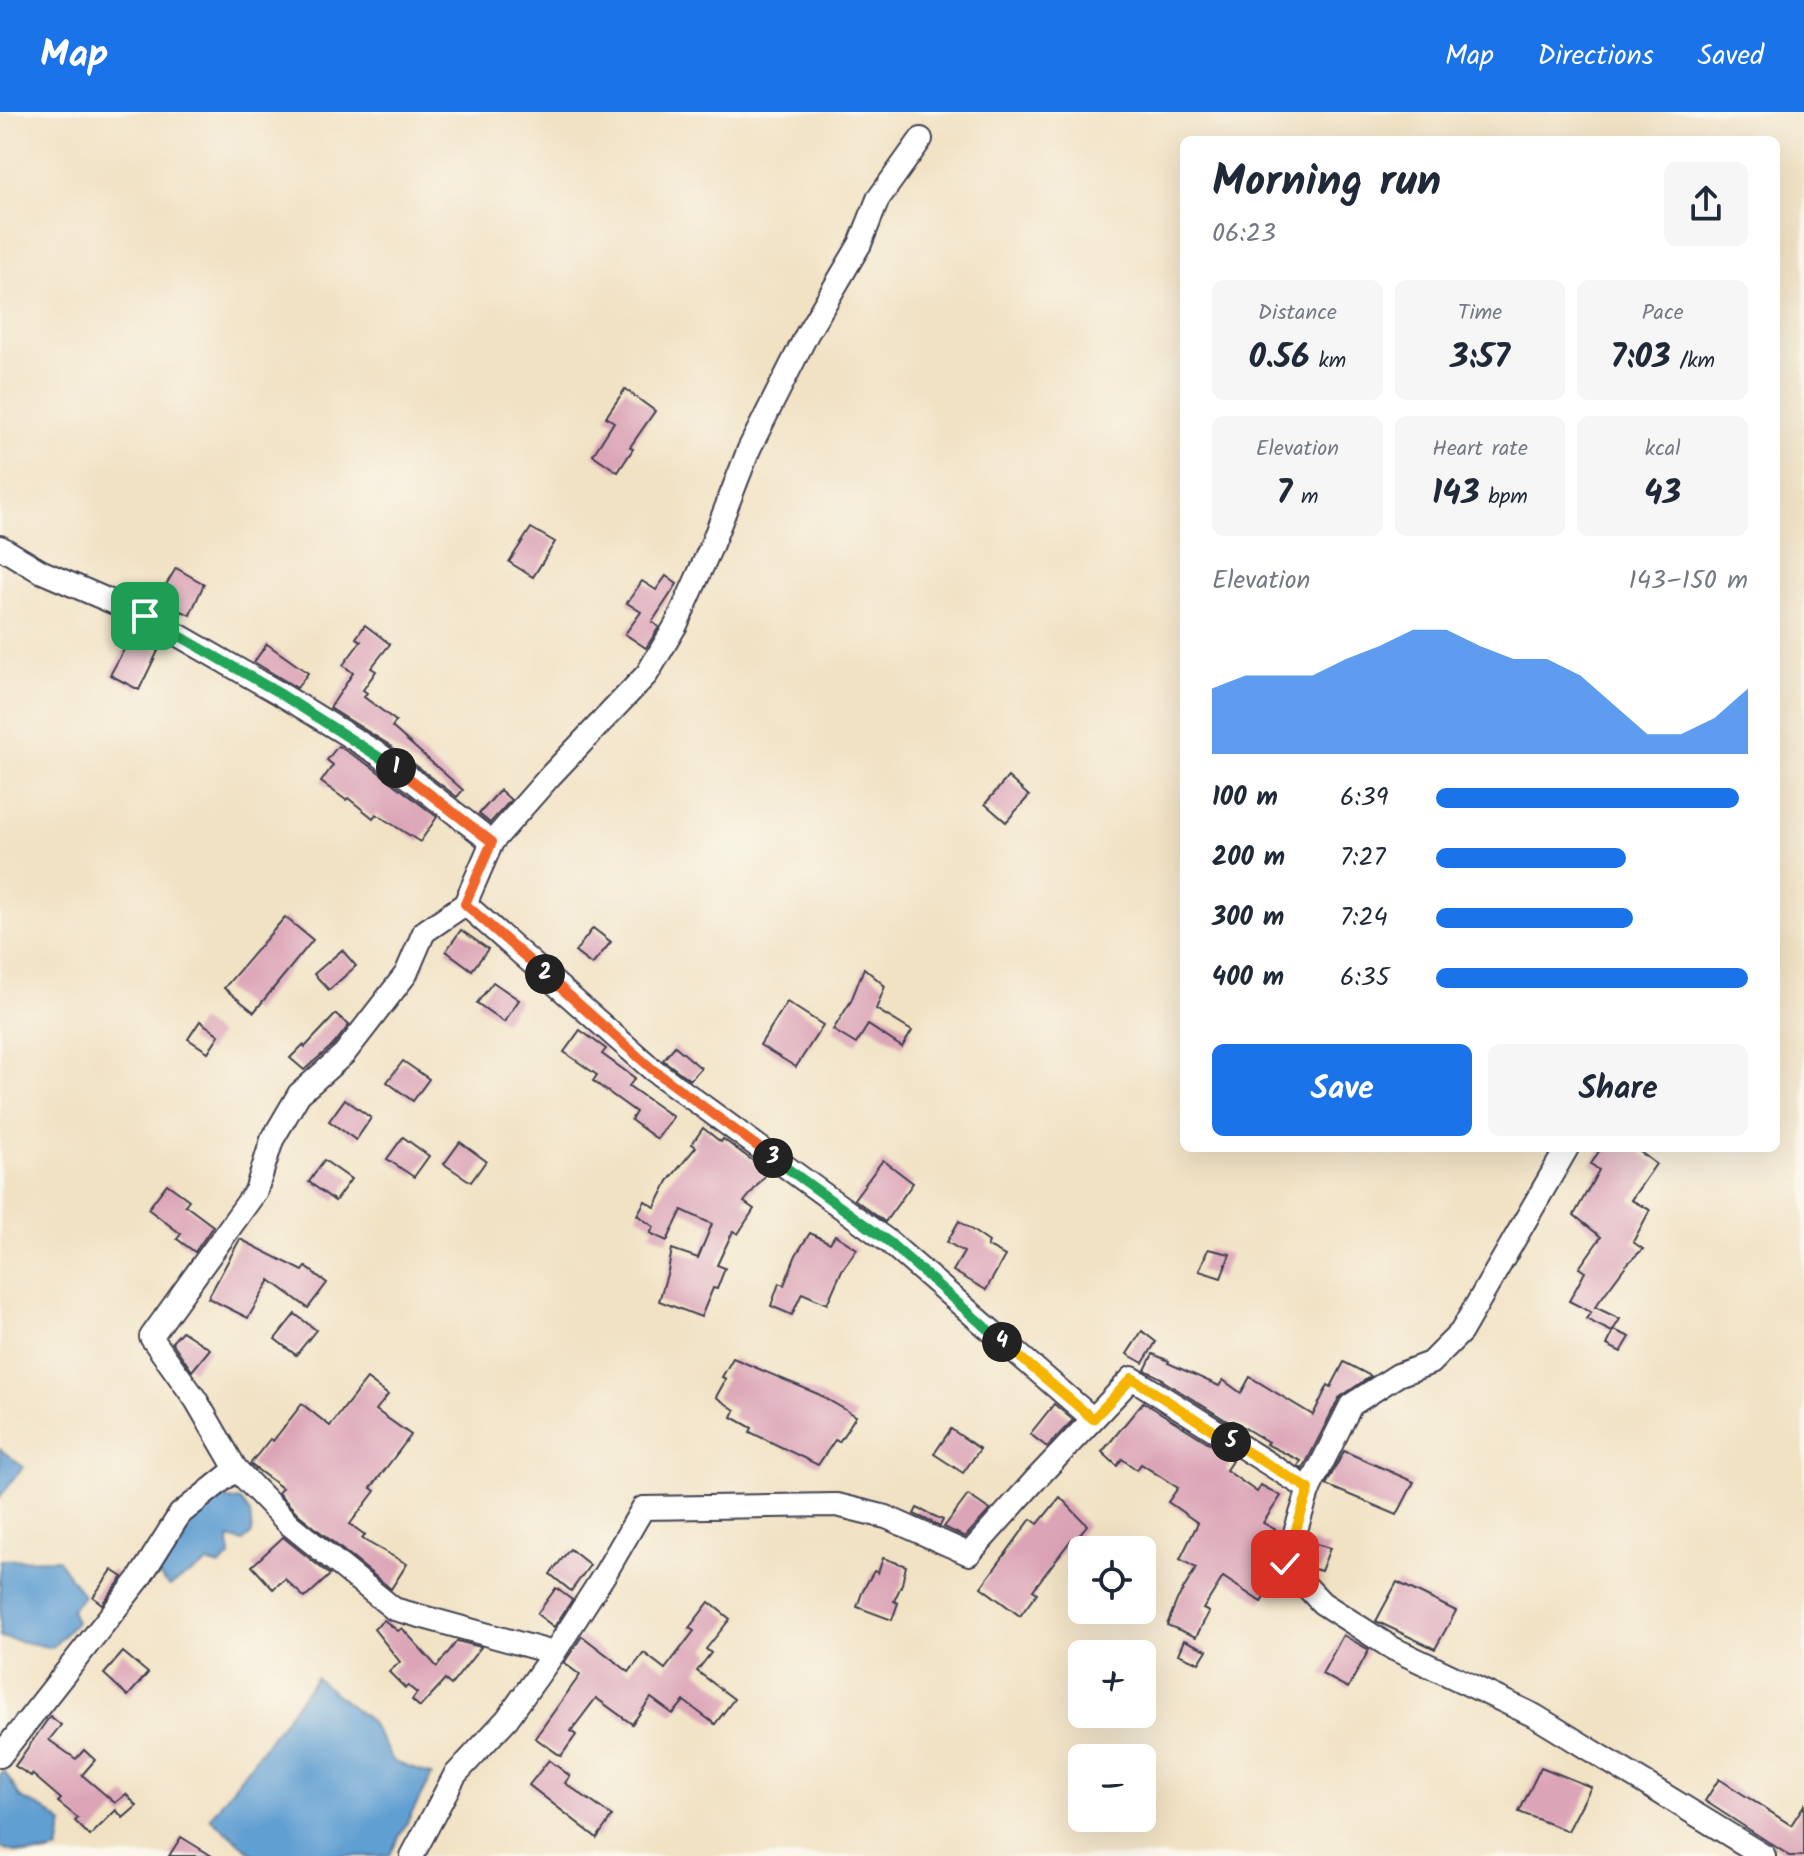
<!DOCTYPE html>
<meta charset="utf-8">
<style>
body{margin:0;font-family:Kalam,sans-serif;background:#f6f6f7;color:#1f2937;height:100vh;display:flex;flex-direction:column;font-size:30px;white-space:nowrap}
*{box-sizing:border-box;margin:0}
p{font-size:26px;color:#747a83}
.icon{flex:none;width:44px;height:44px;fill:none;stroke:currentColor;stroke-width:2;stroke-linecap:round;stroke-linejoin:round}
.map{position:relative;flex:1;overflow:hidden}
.panel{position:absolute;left:1180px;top:24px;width:600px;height:1016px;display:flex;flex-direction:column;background:#fff;border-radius:12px;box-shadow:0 8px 32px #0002}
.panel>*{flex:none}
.controls{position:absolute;left:1068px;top:1424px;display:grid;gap:16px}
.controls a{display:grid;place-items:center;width:88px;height:88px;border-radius:12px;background:#fff;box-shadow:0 8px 32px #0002;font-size:40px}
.pin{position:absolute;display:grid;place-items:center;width:68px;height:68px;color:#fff;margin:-34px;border-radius:16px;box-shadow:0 4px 12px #0006}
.km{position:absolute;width:40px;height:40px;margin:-20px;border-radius:50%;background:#222;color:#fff;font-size:22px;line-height:40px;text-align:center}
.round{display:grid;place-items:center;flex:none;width:84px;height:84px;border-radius:12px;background:#f6f6f7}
.head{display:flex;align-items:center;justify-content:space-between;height:136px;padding:0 32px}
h1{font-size:44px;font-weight:800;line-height:60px}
.metrics{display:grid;grid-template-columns:repeat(3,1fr);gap:12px;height:136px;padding:8px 32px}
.metrics div{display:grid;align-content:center;border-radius:12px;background:#f6f6f7;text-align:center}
.metrics b{font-size:34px;font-weight:800}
.metrics small{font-size:22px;font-weight:400}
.metrics p{font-size:22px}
.chart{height:224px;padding:16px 32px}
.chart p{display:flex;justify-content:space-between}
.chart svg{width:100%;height:144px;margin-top:8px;fill:#1a73e8;opacity:.7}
.primary-button{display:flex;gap:16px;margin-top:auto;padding:16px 32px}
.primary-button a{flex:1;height:92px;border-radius:12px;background:#1a73e8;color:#fff;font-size:32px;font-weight:800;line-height:92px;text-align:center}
.primary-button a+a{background:#f6f6f7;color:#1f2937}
ul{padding:0 32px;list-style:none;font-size:26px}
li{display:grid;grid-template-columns:128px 96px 1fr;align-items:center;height:60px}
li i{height:20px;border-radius:10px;background:#1a73e8}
header{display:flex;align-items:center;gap:48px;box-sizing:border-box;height:112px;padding:0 40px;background:#1a73e8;color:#fff}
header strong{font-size:38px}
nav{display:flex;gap:44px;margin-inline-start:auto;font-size:28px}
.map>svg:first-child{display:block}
</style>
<header>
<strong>Map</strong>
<nav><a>Map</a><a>Directions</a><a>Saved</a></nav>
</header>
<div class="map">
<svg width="1804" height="1744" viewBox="0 0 1804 1744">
<rect width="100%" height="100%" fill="#fbf7ec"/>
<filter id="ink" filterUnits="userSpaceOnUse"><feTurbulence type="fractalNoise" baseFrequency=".0125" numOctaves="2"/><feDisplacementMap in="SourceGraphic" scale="16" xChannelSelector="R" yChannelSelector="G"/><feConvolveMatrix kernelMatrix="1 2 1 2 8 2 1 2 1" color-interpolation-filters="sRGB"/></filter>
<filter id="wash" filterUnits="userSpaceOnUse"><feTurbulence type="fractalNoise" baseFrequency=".006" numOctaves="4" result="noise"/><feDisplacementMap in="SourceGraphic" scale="32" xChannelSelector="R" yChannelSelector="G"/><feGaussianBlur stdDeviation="1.8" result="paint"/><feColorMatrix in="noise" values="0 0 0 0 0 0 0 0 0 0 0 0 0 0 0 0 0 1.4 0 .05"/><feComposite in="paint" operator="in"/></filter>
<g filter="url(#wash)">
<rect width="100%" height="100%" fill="#f1e2c4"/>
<g fill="#609fd2" stroke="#416086" stroke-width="2">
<path d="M0,1337L23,1355L0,1385Z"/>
<path d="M211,1384L241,1389L250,1401L252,1422L243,1430L229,1426L230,1445L220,1454L208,1451L170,1474L151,1457Z"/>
<path d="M58,1447L83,1484L71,1498L76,1510L52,1536L0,1525V1448Z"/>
<path d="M316,1566L370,1609L394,1650L432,1663L389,1744H255L210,1706Z"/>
<path d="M4,1659L21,1686L45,1697L63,1712L58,1738C42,1744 17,1743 0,1735V1662Z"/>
</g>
<g id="blocks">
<g fill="#dca5b7">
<path d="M625,277L655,299L630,335L633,337L618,360L593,343L614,310L606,305Z"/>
<path d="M531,416L555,430L533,465L509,450Z"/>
<path d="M176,456L204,472L190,503L182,499L178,507L154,493Z"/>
<path d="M666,464L677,472L652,510L659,515L646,536L625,522L641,500L627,491L642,469L656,478Z"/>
<path d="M365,513L390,532L371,556L376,559L363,578L367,581L364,585L396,609L392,615L463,678L457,685L388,632L330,596L353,561L343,553L361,529L356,526Z"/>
<path d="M131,525L158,539L139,578L110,563Z"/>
<path d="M267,532L308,561L297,576L254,550Z"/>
<path d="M338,634L372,655L437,705L420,730L376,702L373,706L348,686L346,688L321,670L333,653L327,648Z"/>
<path d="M1008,665L1029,684L1006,710L985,692Z"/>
<path d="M500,678L511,688L490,711L479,702Z"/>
<path d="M285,805L313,828L254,900L224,876Z"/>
<path d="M593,816L611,830L592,853L575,840Z"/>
<path d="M461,818L488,837L472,858L446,839Z"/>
<path d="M342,838L356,854L329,878L314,862Z"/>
<path d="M864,856L885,874L876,897L912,919L902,935L868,913L856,932L833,918L851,889Z"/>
<path d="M493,870L519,888L504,910L477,891Z"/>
<path d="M787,890L823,913L796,955L760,933Z"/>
<path d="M336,902L349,913L334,932L304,958L290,946L303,933L305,935Z"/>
<path d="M200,909L219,923L208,940L188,927Z"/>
<path d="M580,918L606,937L602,942L635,966L629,974L673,1005L657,1027L631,1008L636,1000L593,969L597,963L564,940Z"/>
<path d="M675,934L701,956L690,968L663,948Z"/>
<path d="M403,949L429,967L413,989L387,970Z"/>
<path d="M345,987L371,1006L356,1028L329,1009Z"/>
<path d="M703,1016L721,1030L723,1027L768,1060L744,1090L754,1097L738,1122L733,1119L717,1153L725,1156L717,1177L713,1176L701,1205L659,1189L668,1159L672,1137L698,1146L712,1112L682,1098L667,1129L650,1121L654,1115L637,1103L645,1089L655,1095L668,1069L696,1035L692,1032Z"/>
<path d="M403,1025L429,1044L414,1065L387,1047Z"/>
<path d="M460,1030L486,1049L471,1070L444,1052Z"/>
<path d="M1601,1036H1635L1656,1052L1631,1088L1650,1098L1633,1130L1643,1137L1627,1152L1595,1195L1620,1207L1612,1220L1586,1207L1591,1200L1569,1189L1585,1160L1579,1156L1601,1125L1574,1103L1599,1058L1591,1052Z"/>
<path d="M324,1048L351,1067L335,1089L309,1070Z"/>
<path d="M883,1048L913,1071L885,1110L854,1087Z"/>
<path d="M167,1072L189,1088L185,1093L213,1114L195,1140L177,1127L181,1122L148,1097Z"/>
<path d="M959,1109L989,1130L987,1134L1005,1144L986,1178L953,1159L964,1140L947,1130Z"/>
<path d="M810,1121L830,1131L835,1123L857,1137L842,1158L827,1192L802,1181L792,1203L771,1194L779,1171L784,1173L796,1143Z"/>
<path d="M240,1127L303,1159L306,1155L327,1171L308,1196L270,1168L248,1206L208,1186Z"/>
<path d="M1208,1137L1230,1142L1221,1166L1199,1159Z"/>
<path d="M295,1202L316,1218L296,1243L275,1227Z"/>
<path d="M1614,1218L1630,1225L1621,1240L1607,1233Z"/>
<path d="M182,1219L210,1237L192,1259L172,1230Z"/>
<path d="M1142,1219L1156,1230L1143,1251L1127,1242Z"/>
<path d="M1153,1242L1169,1249L1168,1251L1219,1274L1223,1268L1241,1281L1250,1265L1313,1303L1328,1273L1331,1275L1344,1250L1371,1264L1339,1286L1303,1357L1298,1354L1301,1349L1266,1332L1268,1330L1233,1309L1232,1312L1162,1268L1163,1267L1145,1258Z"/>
<path d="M733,1246L818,1282L856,1304L839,1330L835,1328L818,1353L750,1320L752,1316L732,1305L735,1298L716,1285L726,1267L722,1265Z"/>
<path d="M367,1267L388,1283L376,1298L411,1323L371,1376L375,1379L350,1412L365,1423L362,1427L407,1452L391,1477L298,1402L278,1381L282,1376L250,1352L270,1327L273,1329L302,1292L330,1314Z"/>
<path d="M1143,1290L1217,1336L1232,1349L1226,1358L1257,1380L1261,1373L1281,1384L1263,1411L1280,1420L1272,1449V1456L1278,1465L1261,1490L1223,1465L1203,1497L1209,1500L1196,1525L1167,1513L1177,1488L1196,1456L1180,1447L1198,1411L1168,1390L1178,1376L1141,1352L1137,1358L1122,1347L1117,1354L1102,1340Z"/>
<path d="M1054,1292L1073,1308L1047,1335L1030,1322Z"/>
<path d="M951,1317L980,1337L963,1361L934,1342Z"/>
<path d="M1344,1339L1414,1370L1397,1403L1326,1373Z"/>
<path d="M968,1383L990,1398L965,1425L944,1415Z"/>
<path d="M1060,1385L1087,1413L1073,1431L1071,1428L1033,1478L1037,1481L1020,1504L981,1475L1031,1407L1038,1412Z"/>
<path d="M917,1396L943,1408L940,1414L914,1402Z"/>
<path d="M283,1425L330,1463L305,1486L285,1467L273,1477L252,1454Z"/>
<path d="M1309,1430L1330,1436L1321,1459L1307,1455L1301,1448Z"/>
<path d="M570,1437L590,1453L571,1479L550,1462Z"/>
<path d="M883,1446L906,1454L902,1472L894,1489L898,1491L892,1508L857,1495L863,1478L874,1459L878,1461Z"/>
<path d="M112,1458L123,1465L102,1492L93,1485Z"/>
<path d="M1397,1470L1456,1499L1435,1537L1376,1509Z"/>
<path d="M556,1476L572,1488L554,1515L537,1502Z"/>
<path d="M709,1490L730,1507L706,1537L711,1541L697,1559L734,1587L715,1612L684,1589L673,1602L651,1586L632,1612L596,1586L571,1619L576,1623L561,1644L535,1626L580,1563L564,1551L582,1524L629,1560L644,1541L665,1557L694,1519L689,1516Z"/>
<path d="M384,1508L398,1519L402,1516L437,1555L457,1529L481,1535L451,1573L445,1568L420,1595L412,1588L417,1581L408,1574L405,1576L389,1560L400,1550L374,1517Z"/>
<path d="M1343,1523L1369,1538L1348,1576L1322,1562Z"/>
<path d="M1184,1528L1207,1538L1199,1551L1178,1542Z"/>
<path d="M123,1540L148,1561L128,1584L104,1562Z"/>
<path d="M50,1604L61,1613L49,1628L76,1647L84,1638L95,1648L82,1663L115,1691L126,1682L137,1694L123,1706L116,1698L90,1724L75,1709L78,1706L58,1690L61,1687L32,1662L31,1664L15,1654Z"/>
<path d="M549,1648L570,1664L565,1671L612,1704L597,1726L529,1673Z"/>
<path d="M1541,1655L1591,1675L1568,1719L1519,1700Z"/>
<path d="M1719,1667L1791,1713L1804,1693V1744H1790L1705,1689Z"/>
<path d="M181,1725L212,1744H169Z"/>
</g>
</g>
</g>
<g filter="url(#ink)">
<use href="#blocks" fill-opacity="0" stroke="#413f50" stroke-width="2"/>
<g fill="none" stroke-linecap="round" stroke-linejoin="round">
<defs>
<g id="minor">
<path d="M0,435L40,459L145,504L279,581L380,643L492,730"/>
<path d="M465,792L652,957L889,1130L1093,1307"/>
<path d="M236,1357L196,1288L151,1225L256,1079L272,1028L299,982L344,942L406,862L424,820L465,792L492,730L551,663L647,562L676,513L710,437L749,337L807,222L860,132L878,87L921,27"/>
<path d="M1309,1377L1351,1293L1398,1263L1430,1251L1461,1220L1567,1036"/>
<path d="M554,1541L606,1460L643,1396L837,1393L886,1405L969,1442L1037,1366L1132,1266L1309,1377L1285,1452L1322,1491L1392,1536L1535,1604L1764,1744"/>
<path d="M0,1644L139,1467L180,1402L236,1357L289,1412L394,1497L554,1541L507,1607L455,1663L412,1744"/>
</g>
</defs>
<use href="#minor" stroke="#413f50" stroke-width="26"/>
<use href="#minor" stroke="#fff" stroke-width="22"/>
</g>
</g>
<g fill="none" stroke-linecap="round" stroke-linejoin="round" filter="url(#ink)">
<defs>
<path id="split-1" d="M145,504L279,581L396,656"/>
<path id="split-2" d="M396,656L492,730L465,792L545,862"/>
<path id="split-3" d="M545,862L652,957L773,1046"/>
<path id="split-4" d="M773,1046L889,1130L1002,1230"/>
<path id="split-5" d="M1002,1230L1093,1307L1132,1266L1231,1330"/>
<path id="split-6" d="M1231,1330L1309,1377L1285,1452"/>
</defs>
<use href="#split-1" stroke="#fff" stroke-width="16"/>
<use href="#split-2" stroke="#fff" stroke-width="16"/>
<use href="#split-3" stroke="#fff" stroke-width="16"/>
<use href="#split-4" stroke="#fff" stroke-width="16"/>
<use href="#split-5" stroke="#fff" stroke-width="16"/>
<use href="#split-6" stroke="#fff" stroke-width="16"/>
<use href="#split-1" stroke="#22a559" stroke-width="10"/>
<use href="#split-2" stroke="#f0652b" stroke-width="10"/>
<use href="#split-3" stroke="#f0652b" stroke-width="10"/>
<use href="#split-4" stroke="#22a559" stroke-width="10"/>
<use href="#split-5" stroke="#f5b400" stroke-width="10"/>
<use href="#split-6" stroke="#f5b400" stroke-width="10"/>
</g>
</svg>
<div class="controls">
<a><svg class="icon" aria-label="locate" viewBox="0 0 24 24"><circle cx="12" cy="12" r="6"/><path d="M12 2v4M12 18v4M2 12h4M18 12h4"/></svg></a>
<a>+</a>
<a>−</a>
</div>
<div class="pin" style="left:145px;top:504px;background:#1e9e55"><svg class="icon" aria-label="arrive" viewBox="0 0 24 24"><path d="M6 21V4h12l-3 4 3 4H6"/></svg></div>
<div class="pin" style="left:1285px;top:1452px;background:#d93025"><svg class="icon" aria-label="check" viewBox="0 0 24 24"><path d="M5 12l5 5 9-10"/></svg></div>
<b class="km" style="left:396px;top:656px">1</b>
<b class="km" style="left:545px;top:862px">2</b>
<b class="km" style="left:773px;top:1046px">3</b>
<b class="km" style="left:1002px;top:1230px">4</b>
<b class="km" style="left:1231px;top:1330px">5</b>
<section class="panel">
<div class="head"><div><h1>Morning run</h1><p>06:23</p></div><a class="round"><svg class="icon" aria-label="share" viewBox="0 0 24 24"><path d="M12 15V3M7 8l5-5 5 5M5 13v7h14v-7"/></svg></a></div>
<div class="metrics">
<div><p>Distance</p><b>0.56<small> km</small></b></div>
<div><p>Time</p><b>3:57</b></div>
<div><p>Pace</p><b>7:03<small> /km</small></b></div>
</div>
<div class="metrics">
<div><p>Elevation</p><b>7<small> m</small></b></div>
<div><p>Heart rate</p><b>143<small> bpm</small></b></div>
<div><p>kcal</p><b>43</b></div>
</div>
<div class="chart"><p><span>Elevation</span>143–150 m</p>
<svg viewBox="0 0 160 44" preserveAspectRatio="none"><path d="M0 44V24L10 20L20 20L30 20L40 15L50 11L60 6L70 6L80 11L90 15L100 15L110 20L120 29L130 38L140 38L150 33L160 24V44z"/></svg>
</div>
<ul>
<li><b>100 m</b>6:39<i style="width:97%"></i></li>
<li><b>200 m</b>7:27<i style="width:61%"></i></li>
<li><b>300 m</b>7:24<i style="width:63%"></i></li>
<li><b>400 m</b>6:35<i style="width:100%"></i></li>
</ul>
<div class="primary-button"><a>Save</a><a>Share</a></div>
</section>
</div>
